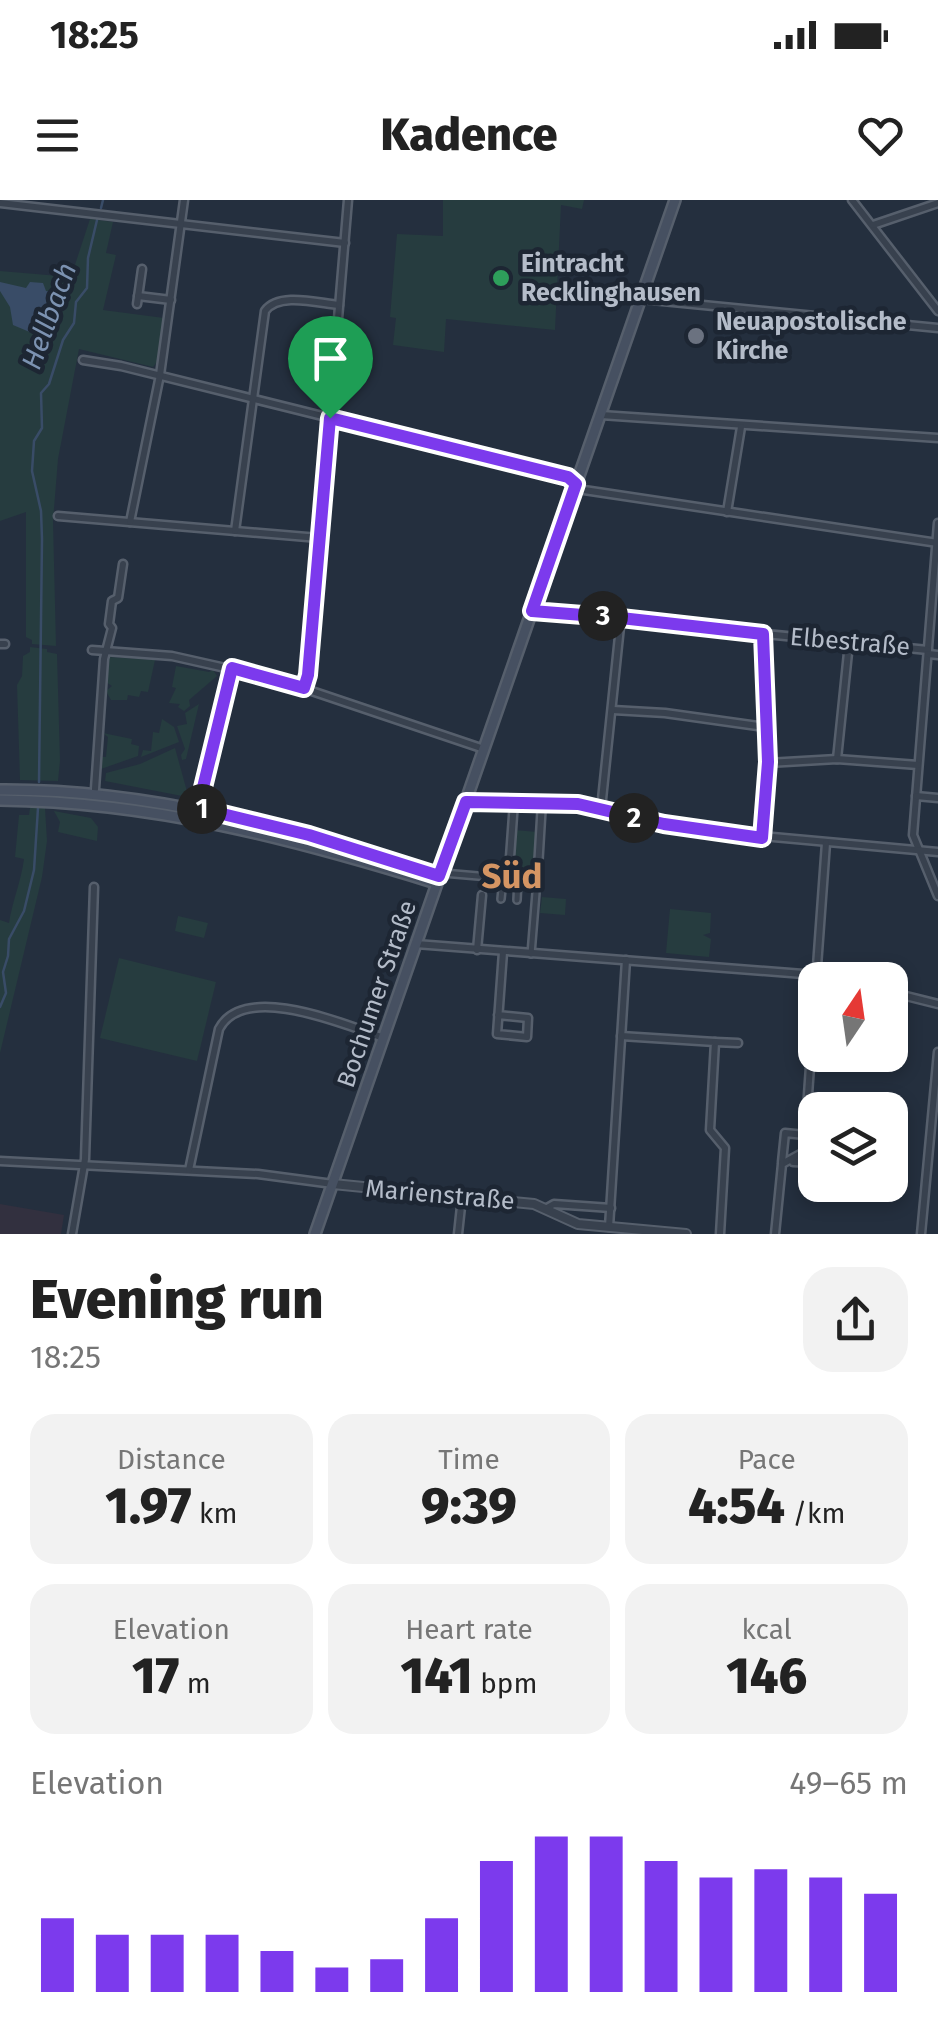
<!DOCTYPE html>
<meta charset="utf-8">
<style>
body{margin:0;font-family:"Fira Sans",sans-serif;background:#f2f2f2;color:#222;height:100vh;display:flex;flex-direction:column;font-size:38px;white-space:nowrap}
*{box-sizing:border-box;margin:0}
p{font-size:32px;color:#767676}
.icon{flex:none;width:55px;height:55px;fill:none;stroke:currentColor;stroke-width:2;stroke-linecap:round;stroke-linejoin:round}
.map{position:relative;height:1034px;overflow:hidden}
.panel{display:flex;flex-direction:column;background:#fff;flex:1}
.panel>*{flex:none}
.needle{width:65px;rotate:13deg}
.buttons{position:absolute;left:798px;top:762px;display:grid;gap:20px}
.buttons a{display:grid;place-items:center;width:110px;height:110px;border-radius:20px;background:#fff;box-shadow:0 5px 15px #0003;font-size:50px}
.pin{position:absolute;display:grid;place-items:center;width:85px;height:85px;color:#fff;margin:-102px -42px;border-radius:50% 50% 50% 0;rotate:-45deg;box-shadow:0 0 10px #0007}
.pin .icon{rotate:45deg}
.km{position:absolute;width:50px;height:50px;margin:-25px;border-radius:50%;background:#222;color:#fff;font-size:28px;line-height:50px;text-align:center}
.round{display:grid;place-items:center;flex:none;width:105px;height:105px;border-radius:30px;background:#f2f2f2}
.head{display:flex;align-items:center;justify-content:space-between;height:170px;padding:0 30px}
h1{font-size:55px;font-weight:800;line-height:75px}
.metrics{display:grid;grid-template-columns:repeat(3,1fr);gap:15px;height:170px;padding:10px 30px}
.metrics div{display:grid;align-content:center;border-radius:25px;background:#f2f2f2;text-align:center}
.metrics b{font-size:50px;font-weight:800}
.metrics small{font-size:28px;font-weight:400}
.metrics p{font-size:28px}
.chart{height:280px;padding:20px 30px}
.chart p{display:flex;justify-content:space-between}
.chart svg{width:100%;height:180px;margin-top:10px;stroke:#7c3aed;stroke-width:6}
.status{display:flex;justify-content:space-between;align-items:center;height:70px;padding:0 50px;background:#fff;direction:ltr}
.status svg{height:28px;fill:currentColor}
header{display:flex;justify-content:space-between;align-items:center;height:130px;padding:0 30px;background:#fff;font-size:45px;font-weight:800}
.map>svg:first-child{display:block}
</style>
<div class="status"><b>18:25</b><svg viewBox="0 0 49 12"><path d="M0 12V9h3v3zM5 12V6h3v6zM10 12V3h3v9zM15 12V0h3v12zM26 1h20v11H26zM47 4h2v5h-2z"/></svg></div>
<header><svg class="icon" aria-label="menu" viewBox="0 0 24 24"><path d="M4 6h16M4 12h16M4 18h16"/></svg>Kadence<svg class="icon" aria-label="heart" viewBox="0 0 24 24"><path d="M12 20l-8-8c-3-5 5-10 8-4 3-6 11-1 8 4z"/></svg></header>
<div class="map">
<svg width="938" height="1034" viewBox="0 0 938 1034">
<rect width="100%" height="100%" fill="#242f3e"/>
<path fill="#32303f" d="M0,1004L64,1015L61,1034H0Z"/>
<g fill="#263c3f">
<path d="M443,0H584L582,9L561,5L555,130L446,119L444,152L393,145L396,118L390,117L397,34L443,36Z"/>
<path d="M90,19L113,22L106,53L116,55L103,110L164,118L157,162L153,167L79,149L58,259L53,321L56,446L32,444V440L26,437V312L0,321V71L71,77Z"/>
<path d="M30,447L47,449V452L57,454L60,561L58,581L20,580L17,485L22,476L23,456L30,452Z"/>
<path d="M109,457L155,460L148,492L141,491L139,497L128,495L127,500H111L106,491L112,486L106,482Z"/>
<path d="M176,466L209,472L213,470L217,476L189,500L190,506L184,511L178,507L180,504L169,503L176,488L172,487Z"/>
<path d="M199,504L186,559L182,560L181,555L185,549L177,526L187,524L185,513Z"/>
<path d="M162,519L174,527L179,542L141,557L143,550L151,551L153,532L159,533Z"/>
<path d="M103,533L132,539L131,544L139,546L138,556L101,569L102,557H106L108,537Z"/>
<path d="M175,548L188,595L182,596L105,581L106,573L140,564Z"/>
<path d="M30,608H45L47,641L42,677L0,853V720L9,723C12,702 21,682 24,659L15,657L19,615H29Z"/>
<path d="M54,611L91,618L98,627L97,641L58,632L60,622Z"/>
<path d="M514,630L538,632L535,674L511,672Z"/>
<path d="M542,697L566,699L565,715L540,713Z"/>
<path d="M670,709L711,713L710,733L703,735L711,739L709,757L666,753Z"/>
<path d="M178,716L208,723L204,738L175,731Z"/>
<path d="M119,758L216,782L197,861L100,838Z"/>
</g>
<path fill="#394c67" d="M0,82L26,88L30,82L43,83L46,91L55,92L59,109L51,135L32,133L13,125L10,107L0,91Z"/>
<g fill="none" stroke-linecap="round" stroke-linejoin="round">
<g stroke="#394c67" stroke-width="2.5">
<path d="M101,8L103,0"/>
<path d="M39,582L42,339L41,311L32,271L34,241L42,228L41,193L49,184L63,140L74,123L76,102L87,88L88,58L97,20"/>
<path d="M0,807L6,793L3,772L8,756L9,739L24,711L34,670L38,608"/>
</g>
<defs>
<g id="pedestrian">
<path d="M443,673L536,681"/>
<path d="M501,699L503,679"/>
<path d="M517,700L518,680"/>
<path d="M531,754L538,668"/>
</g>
<g id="minor">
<path d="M852,0L938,111"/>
<path d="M0,3L345,43"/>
<path d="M873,25L938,3"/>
<path d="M138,96L171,100"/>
<path d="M642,99L938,128"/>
<path d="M137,104L142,69"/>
<path d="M83,160L121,166L568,277L584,290L938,343"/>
<path d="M601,215L938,238"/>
<path d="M727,312L741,227"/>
<path d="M58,316L319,338"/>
<path d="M130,322L160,175L184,0"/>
<path d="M938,323L913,635L938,696"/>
<path d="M235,331L265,111C279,92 317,103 339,105"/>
<path d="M532,411L928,450"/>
<path d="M0,444H5"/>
<path d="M92,450L172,456L279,480L484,549"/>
<path d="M928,454L938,455"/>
<path d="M304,488L308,475L348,0"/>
<path d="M613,510L665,513L765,527"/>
<path d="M837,559L849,443"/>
<path d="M768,563L837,559L918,565"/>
<path d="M95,589L104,459L112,428L109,424L112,401L118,398L123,364"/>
<path d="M916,596L938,598"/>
<path d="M466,602L567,603L706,631L938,652"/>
<path d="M601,609L621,417"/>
<path d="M197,613L232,469"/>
<path d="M762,637L768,563L763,434"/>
<path d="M538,668L542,602"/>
<path d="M509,671L514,602"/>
<path d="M416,744L816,775L842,780"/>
<path d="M477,750L482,695"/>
<path d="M816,780L826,643"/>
<path d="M890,792L938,804"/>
<path d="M498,815L528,818L527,837L497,834L503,752"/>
<path d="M621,836L715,842L710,930L725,948L720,1034"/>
<path d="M715,842L738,843"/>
<path d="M0,961L258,974L333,984"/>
<path d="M782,962L785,933L805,935"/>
<path d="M793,962L815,963"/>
<path d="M189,970L219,829C244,781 346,825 384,838"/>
<path d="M547,1008L554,1004L611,1008"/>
<path d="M609,1027L626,760"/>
<path d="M72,1034L85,959L94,687"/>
<path d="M458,1034L462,997"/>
<path d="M775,1034L782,964L804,952L815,795"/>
<path d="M921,1034L938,852"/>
</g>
<path id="tertiary" d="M333,984L534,1004L578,1024L686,1034"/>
<g id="secondary">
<path d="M0,590C153,589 295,630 439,676"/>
<path d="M0,600C154,602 290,638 436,683"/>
<path d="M315,1034L675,0"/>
</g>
</defs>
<use href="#pedestrian" stroke="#565f6c" stroke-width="10"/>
<use href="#minor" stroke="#565f6c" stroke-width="11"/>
<use href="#tertiary" stroke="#565f6c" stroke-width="12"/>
<use href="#secondary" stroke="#565f6c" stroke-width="14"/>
<use href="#pedestrian" stroke="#38414e" stroke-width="5"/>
<use href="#minor" stroke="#38414e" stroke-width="6"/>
<use href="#tertiary" stroke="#38414e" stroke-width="8"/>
<use href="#secondary" stroke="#465061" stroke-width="9"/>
</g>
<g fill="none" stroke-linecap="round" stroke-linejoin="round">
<defs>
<path id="route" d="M330,218L568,277L576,284L532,411L621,418L763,434L768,562L762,638L664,624L578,604L466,602L439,676L309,635L198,608L232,468L304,488L308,475Z"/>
</defs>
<use href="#route" stroke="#fff" stroke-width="20"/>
<use href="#route" stroke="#7c3aed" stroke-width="12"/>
</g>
<circle fill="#2e9e5b" stroke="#1d2633" stroke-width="4" cx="501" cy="78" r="10"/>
<circle fill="#6b7280" stroke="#1d2633" stroke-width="4" cx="696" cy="136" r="10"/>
<g text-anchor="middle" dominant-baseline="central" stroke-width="9" stroke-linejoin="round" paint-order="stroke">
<g font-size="25" font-weight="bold" fill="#b4bcc9" stroke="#1d2633" text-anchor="start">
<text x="521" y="64">Eintracht<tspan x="521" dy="29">Recklinghausen</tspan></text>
<text x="716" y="122">Neuapostolische<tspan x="716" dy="29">Kirche</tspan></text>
</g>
<g font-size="25" fill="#b4bcc9" stroke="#1d2633">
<text transform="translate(850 442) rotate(5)">Elbestraße</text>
<text transform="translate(377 794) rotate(-71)">Bochumer Straße</text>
<text transform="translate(440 995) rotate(5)">Marienstraße</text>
</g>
<g font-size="28" font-style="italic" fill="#7c92b1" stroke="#1d2633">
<text transform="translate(49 116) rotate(-70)">Hellbach</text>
</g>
<g font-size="35" font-weight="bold" fill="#d59563" stroke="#1d2633">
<text x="512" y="676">Süd</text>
</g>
</g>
</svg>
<div class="buttons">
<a><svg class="needle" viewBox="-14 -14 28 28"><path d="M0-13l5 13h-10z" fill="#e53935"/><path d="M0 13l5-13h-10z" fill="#767676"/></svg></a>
<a><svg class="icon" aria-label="layers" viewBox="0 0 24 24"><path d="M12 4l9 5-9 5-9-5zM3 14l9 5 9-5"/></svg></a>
</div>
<div class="pin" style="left:330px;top:218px;background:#1e9e55"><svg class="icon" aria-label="arrive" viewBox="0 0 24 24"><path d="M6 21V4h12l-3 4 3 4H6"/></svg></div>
<b class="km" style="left:202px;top:609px">1</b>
<b class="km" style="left:634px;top:618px">2</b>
<b class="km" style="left:603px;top:416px">3</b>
</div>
<section class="panel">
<div class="head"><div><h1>Evening run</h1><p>18:25</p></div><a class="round"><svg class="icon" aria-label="share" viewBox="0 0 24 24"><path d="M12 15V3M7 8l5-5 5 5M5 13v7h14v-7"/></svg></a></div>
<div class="metrics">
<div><p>Distance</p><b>1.97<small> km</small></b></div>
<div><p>Time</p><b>9:39</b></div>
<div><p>Pace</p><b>4:54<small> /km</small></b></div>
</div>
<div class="metrics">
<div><p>Elevation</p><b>17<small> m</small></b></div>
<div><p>Heart rate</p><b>141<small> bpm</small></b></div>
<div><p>kcal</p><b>146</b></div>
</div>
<div class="chart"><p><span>Elevation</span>49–65 m</p>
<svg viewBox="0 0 160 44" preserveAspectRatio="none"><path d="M5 44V26M15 44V30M25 44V30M35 44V30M45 44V34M55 44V38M65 44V36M75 44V26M85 44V12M95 44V6M105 44V6M115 44V12M125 44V16M135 44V14M145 44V16M155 44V20"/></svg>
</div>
</section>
